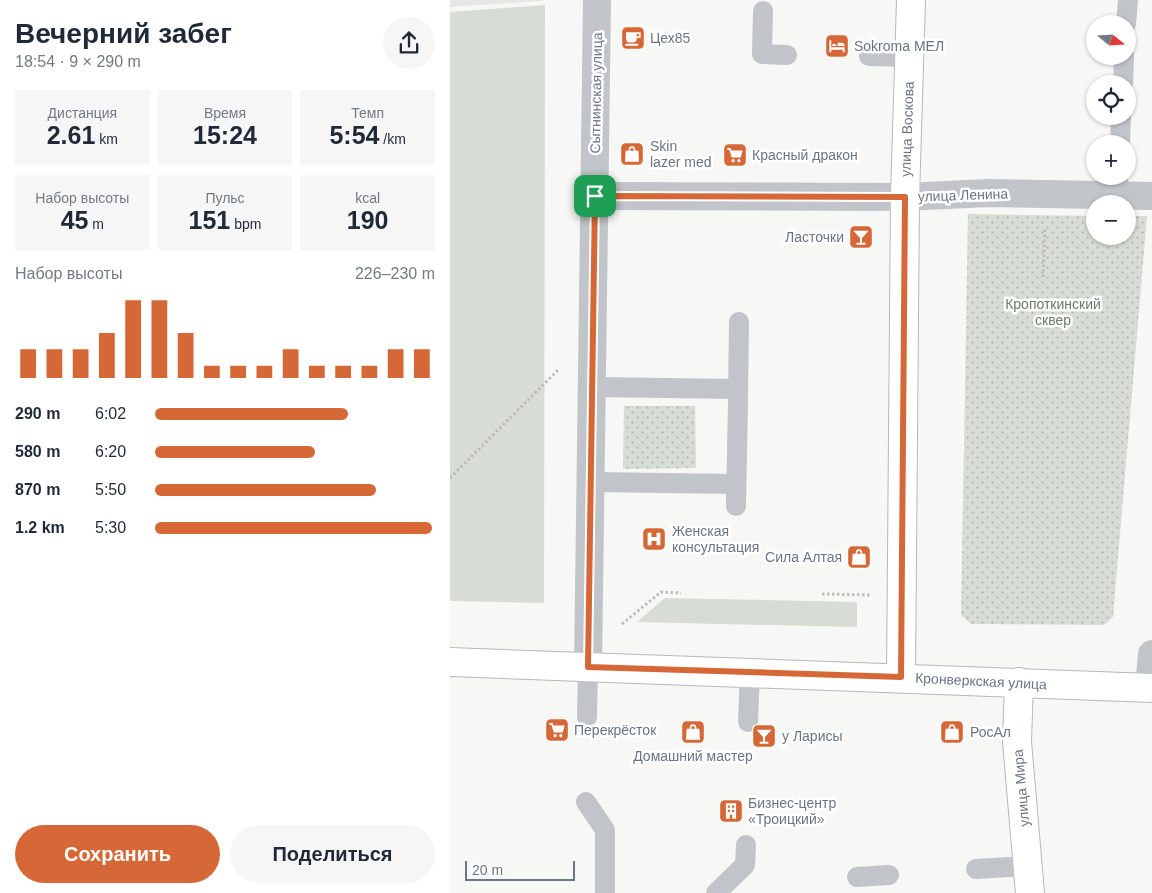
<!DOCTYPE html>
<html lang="ru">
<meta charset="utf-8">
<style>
body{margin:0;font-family:Arial,sans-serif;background:#f6f6f7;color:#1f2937;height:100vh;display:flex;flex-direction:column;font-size:19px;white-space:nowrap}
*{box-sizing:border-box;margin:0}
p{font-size:16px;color:#747a83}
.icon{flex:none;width:28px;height:28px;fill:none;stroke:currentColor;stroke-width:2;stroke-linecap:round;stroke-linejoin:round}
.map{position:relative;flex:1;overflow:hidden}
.drawer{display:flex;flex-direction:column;background:#fff;width:450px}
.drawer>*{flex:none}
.needle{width:32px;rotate:108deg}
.tools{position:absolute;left:636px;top:15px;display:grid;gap:10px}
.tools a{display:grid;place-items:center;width:50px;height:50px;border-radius:50%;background:#fff;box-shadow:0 1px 4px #0004;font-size:25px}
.scale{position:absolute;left:15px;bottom:12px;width:110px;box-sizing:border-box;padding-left:5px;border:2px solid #697683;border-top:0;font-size:14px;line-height:18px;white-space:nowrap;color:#697683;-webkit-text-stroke:4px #fff;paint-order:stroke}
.pin{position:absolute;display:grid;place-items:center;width:42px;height:42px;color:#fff;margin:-21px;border-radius:10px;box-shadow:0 2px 8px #0006}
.round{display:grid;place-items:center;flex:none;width:52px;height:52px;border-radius:26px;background:#f6f6f7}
.overview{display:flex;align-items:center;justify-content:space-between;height:85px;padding:0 15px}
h1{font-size:28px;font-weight:600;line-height:38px}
.stats{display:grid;grid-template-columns:repeat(3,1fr);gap:8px;height:85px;padding:5px 15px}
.stats div{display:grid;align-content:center;border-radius:0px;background:#f6f6f7;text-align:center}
.stats b{font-size:25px;font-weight:600}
.stats small{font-size:14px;font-weight:400}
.stats p{font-size:14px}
.chart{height:140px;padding:10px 15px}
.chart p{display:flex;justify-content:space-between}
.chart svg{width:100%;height:90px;margin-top:5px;stroke:#d66736;stroke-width:6}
.primary-button{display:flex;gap:10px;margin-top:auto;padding:10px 15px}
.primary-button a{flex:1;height:58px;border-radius:30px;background:#d66736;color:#fff;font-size:20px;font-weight:600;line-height:58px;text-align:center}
.primary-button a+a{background:#f6f6f7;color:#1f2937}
ul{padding:0 15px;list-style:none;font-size:16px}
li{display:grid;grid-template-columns:80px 60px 1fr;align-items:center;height:38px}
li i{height:12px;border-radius:6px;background:#d66736}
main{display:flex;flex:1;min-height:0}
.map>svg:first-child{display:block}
</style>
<main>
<section class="drawer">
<div class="overview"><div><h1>Вечерний забег</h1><p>18:54 · 9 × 290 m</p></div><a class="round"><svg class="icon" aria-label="share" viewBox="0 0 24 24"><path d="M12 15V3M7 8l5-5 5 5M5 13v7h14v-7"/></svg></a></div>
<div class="stats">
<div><p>Дистанция</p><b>2.61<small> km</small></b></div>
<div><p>Время</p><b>15:24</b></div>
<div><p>Темп</p><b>5:54<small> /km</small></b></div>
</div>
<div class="stats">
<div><p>Набор высоты</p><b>45<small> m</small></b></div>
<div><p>Пульс</p><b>151<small> bpm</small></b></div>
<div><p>kcal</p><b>190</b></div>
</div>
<div class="chart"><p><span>Набор высоты</span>226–230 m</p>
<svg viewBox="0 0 160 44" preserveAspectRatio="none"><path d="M5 44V30M15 44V30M25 44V30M35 44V22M45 44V6M55 44V6M65 44V22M75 44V38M85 44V38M95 44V38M105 44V30M115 44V38M125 44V38M135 44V38M145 44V30M155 44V30"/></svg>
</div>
<ul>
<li><b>290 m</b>6:02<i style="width:69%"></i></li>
<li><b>580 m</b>6:20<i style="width:57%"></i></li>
<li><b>870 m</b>5:50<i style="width:79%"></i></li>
<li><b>1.2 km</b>5:30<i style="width:99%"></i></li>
</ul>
<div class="primary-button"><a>Сохранить</a><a>Поделиться</a></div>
</section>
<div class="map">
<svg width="702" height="893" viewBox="0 0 702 893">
<defs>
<pattern id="park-dots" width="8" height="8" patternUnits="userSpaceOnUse" patternTransform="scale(1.25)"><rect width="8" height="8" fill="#d7dcd4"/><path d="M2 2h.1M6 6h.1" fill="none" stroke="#b2b7b1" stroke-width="1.8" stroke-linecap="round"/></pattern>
</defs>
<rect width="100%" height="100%" fill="#f7f7f5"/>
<path fill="#e5e6e5" d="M0,0H92V1L0,7Z"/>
<g fill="#d7dcd4">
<path d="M95,5L94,603L0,601V12Z"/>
<path d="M215,598L407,602V627L187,622Z"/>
</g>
<g fill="url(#park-dots)">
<path d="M518,214L645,216V236H678V216H697L663,617L654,625L521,624L511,615Z"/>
<path d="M174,406H245L246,468L173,469Z"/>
</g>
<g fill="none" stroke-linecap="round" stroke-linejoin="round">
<defs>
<g id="secondary">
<path d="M0,662L702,688"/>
<path d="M451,677L455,197L461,0"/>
<path d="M569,682L567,742L580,893"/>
</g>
</defs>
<use href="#secondary" stroke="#b4b8bc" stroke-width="30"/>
<g stroke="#bbbdc0" stroke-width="3" stroke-dasharray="2.5 2.5" stroke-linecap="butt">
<path d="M593,277L595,227"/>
<path d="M0,478L109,369"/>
<path d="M372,594L420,595"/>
<path d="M172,624L211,592L231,593"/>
</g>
<g stroke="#c1c4c8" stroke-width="20">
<path d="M313,11L312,54L337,55"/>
<path d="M676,24L678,0"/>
<path d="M419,56L460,57"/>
<path d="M673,84L674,56"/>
<path d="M670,144L671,116"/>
<path d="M667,195L668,176"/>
<path d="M142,387L287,389"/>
<path d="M288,398L289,322"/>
<path d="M141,482L286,484"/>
<path d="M286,506L288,402"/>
<path d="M137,717L138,667"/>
<path d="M298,722L300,672"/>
<path d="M136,802L155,830V893"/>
<path d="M526,869L578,866"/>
<path d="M407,877L439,875"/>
<path d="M266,893L295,865L296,845"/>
</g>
<g stroke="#c1c4c8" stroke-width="28">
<path d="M145,196L455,197L539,193L702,196"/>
<path d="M138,667L147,0"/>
<path d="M699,687L702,654"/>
</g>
<use href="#secondary" stroke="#fff" stroke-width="28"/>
</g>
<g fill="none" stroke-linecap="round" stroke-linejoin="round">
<defs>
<path id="route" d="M145,196L455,197L451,677L138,667Z"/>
</defs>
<use href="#route" stroke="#fff" stroke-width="10"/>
<use href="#route" stroke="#d66736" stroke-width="6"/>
</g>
<defs>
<symbol id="cafe-square" viewBox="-11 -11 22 22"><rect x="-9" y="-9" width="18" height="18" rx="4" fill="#d66736" stroke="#fff"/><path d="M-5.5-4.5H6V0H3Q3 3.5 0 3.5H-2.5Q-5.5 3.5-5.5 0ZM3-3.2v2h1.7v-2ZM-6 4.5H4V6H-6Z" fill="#fff"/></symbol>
<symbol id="hotel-square" viewBox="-11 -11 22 22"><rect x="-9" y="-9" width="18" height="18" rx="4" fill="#d66736" stroke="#fff"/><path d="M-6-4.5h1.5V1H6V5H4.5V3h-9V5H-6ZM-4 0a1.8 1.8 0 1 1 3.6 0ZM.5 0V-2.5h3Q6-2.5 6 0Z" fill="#fff"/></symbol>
<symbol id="shop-square" viewBox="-11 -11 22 22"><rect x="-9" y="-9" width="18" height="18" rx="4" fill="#d66736" stroke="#fff"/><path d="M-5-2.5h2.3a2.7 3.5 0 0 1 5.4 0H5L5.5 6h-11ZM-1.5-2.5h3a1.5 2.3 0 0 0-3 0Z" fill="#fff"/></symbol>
<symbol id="supermarket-square" viewBox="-11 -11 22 22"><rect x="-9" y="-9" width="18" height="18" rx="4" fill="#d66736" stroke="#fff"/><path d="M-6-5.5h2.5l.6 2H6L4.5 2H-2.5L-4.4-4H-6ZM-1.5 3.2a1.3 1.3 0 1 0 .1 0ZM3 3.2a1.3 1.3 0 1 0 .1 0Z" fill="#fff"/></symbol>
<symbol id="bar-square" viewBox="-11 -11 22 22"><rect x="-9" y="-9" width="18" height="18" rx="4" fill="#d66736" stroke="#fff"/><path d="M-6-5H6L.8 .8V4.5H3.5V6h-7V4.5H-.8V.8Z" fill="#fff"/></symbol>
<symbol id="hospital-square" viewBox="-11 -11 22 22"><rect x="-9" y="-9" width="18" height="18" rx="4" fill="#d66736" stroke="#fff"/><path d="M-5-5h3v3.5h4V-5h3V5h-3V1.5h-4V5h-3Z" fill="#fff"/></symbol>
<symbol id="building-square" viewBox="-11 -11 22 22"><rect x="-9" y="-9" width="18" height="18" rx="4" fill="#d66736" stroke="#fff"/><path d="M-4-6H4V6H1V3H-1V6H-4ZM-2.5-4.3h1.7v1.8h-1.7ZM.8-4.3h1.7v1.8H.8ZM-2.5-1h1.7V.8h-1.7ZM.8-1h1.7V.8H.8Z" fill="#fff"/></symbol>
</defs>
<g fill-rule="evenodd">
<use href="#cafe-square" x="169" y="24" width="28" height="28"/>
<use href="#hotel-square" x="373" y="32" width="28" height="28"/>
<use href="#shop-square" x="168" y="140" width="28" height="28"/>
<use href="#supermarket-square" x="271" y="141" width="28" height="28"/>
<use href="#bar-square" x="397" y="223" width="28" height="28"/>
<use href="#hospital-square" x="190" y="525" width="28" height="28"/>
<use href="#shop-square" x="395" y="543" width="28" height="28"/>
<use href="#supermarket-square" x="93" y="716" width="28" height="28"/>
<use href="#shop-square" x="229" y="718" width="28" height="28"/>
<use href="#shop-square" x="488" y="718" width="28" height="28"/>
<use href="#bar-square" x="300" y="722" width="28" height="28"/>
<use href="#building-square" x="267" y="797" width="28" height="28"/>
</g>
<g text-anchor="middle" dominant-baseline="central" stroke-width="5" stroke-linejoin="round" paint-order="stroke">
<g font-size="14" fill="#697683" stroke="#fff" text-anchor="start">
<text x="200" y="38">Цех85</text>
<text x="404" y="46">Sokroma МЕЛ</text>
<text x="200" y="146">Skin<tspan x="200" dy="16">lazer med</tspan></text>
<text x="302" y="155">Красный дракон</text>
<text x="394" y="237" text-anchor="end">Ласточки</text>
<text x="222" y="531">Женская<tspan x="222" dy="16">консультация</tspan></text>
<text x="392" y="557" text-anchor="end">Сила Алтая</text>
<text x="124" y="730">Перекрёсток</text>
<text x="520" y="732">РосАл</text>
<text x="332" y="736">у Ларисы</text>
<text x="243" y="756" text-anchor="middle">Домашний мастер</text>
<text x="298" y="803">Бизнес-центр<tspan x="298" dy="16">«Троицкий»</tspan></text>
</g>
<g font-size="14" fill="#697683" stroke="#fff">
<text transform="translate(146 93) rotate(-89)">Сытнинская улица</text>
<text transform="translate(457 129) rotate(-88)">улица Воскова</text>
<text transform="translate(513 195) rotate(-2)">улица Ленина</text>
<text transform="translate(531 681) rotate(3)">Кронверкская улица</text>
<text transform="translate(571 788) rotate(-95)">улица Мира</text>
</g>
<g font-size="14" fill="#6a7b67" stroke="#fff">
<text x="603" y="304">Кропоткинский<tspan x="603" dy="16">сквер</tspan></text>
</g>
</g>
</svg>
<div class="tools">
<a><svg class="needle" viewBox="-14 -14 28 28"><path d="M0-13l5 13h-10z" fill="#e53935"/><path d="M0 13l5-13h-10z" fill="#747a83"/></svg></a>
<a><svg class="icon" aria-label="locate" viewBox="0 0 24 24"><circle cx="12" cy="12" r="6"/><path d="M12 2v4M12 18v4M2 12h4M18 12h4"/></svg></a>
<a>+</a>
<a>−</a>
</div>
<div class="scale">20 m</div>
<div class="pin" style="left:145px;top:196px;background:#1e9e55"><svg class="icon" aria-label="arrive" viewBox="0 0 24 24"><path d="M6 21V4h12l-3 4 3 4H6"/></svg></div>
</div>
</main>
